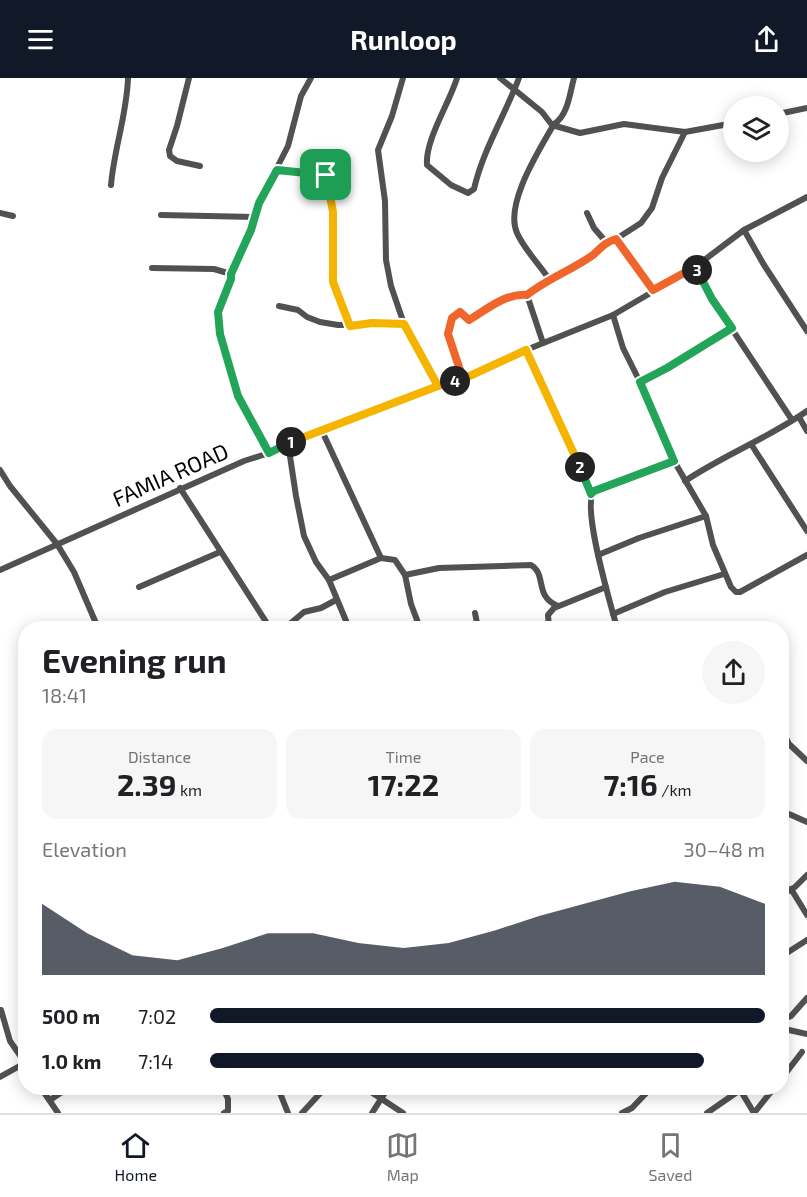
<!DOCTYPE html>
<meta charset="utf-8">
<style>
body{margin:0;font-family:"Exo 2",sans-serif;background:#f6f6f6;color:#202124;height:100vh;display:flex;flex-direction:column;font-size:22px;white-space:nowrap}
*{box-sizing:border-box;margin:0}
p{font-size:20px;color:#757577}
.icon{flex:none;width:33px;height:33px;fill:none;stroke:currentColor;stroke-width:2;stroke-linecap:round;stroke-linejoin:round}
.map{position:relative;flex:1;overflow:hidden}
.details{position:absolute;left:18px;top:543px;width:771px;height:474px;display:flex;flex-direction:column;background:#fff;border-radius:24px;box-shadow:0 3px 15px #0003}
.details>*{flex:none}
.controls{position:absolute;left:723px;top:18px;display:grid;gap:12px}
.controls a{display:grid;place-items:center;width:66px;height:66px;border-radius:50%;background:#fff;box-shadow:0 3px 15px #0003;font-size:30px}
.pin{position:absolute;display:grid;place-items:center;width:51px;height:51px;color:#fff;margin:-26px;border-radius:12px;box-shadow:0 3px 9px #0006}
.km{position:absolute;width:30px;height:30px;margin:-15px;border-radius:50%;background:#222;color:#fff;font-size:16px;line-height:30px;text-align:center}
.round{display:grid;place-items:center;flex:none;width:63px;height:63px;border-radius:32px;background:#f6f6f6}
.headline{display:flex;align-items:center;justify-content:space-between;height:102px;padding:0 24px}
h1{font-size:33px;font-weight:700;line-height:45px}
.figures{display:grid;grid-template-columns:repeat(3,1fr);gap:9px;height:102px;padding:6px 24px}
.figures div{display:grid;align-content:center;border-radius:15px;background:#f6f6f6;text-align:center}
.figures b{font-size:30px;font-weight:700}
.figures small{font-size:16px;font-weight:400}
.figures p{font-size:16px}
.chart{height:168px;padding:12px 24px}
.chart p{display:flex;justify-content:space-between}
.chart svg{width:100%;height:108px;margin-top:6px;fill:#111827;opacity:.7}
ul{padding:0 24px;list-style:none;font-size:20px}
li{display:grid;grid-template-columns:96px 72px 1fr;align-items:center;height:45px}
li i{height:15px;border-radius:8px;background:#111827}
header{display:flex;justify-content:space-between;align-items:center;height:78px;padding:0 24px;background:#111827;color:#fff;font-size:27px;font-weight:700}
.tabs{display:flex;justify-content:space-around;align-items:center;height:84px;border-top:2px solid #e0e0e0;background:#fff;font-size:16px;color:#757577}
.tabs a{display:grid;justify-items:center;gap:3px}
.tabs .selected{color:#111827}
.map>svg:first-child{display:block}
</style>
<header><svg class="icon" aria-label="menu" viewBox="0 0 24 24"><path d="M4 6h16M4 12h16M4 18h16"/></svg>Runloop<svg class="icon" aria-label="share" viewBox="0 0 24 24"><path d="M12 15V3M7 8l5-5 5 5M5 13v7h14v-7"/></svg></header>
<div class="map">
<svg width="807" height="1035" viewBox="0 0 807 1035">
<rect width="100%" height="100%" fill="#fff"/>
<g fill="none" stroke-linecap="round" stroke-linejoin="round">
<g stroke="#515151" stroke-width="6">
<path d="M189,0L177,48L169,72L170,78L177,83L200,88"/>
<path d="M403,0L392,38L378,72L385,123L386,182L391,208L404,246L409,259L438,308"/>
<path d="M457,0C449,26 425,62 427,87L451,107L468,115L474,111C483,72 505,37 519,0"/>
<path d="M500,0L542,34L552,47L580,55L624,46L685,54L734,45"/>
<path d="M778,36L807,30"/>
<path d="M277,92L326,97L333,133V204L350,248"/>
<path d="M111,107C114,71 127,36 128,0"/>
<path d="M0,135L13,138"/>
<path d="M587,135L594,150L606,164"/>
<path d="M161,137L254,139"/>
<path d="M744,152L764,187L807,253"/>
<path d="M616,161L653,212"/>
<path d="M695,189L712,221L792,342"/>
<path d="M152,190L214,191L231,196"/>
<path d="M549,201C539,186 524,171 517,155C504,126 540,71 554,46C568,38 570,14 574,0"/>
<path d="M527,217L543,265"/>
<path d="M279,228L298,232L307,239L320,244L338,247L404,246"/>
<path d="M613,237L623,270L640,304L674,383L706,438L713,467L731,509L736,514H740L807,477"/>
<path d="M526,272L572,370L591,416"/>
<path d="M463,301L448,256L452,240L460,234L469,242C487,231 506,215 527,217L549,201L593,176L606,164L616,161L641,145L652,130L662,100L685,54"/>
<path d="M640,304L667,290L732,250"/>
<path d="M799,339L807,353"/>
<path d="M322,353L381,480"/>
<path d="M288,365L296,418L304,458L316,484L329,502L349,550"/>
<path d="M751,366L807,453"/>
<path d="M269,375L238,318L220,256L218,234L222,219L231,201V196L251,152L259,125L288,68L301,18L311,0"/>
<path d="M0,392L10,408L57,466L74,494L98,550"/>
<path d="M685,403C724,377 768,360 807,333"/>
<path d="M180,410L270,550"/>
<path d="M598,477L639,460L706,438"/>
<path d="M0,492L244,383L269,375L288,365L438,308L463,301L526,272L613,237L695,189L744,152L807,119"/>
<path d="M405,497L439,490L531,487C547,496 534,519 558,528"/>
<path d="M329,502L381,480L395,482L405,497L411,526L420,550"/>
<path d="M139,509L220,474"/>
<path d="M475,535L478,550"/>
<path d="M613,536L665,514L724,496"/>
<path d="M285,550L304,534L321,530L336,522"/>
<path d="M549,550L548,537L554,530L606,509"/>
<path d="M617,550C611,527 581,429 594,413L674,383"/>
<path d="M782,652L789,666L807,683"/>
<path d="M789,736L807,744"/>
<path d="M791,811L807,837"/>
<path d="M782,817L795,809L807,797"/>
<path d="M782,878L807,862"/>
<path d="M1,932L10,963L26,986"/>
<path d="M782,952L784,941L791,938L807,920"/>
<path d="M782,954L789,952L807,956"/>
<path d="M0,999L25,985"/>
<path d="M782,1000L802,974"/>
<path d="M41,1010L58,1035"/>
<path d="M223,1010L228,1021V1033L224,1035"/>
<path d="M278,1010L288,1035"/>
<path d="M365,1010L403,1035"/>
<path d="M739,1010L754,1035"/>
<path d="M50,1022L68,1010"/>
<path d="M302,1035L325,1010"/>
<path d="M372,1035L388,1010"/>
<path d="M622,1035L632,1030L651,1010"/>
<path d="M707,1035L743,1010"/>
<path d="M754,1035L774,1010"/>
</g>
</g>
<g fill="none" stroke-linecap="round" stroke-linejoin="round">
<defs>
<path id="split-1" d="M291,364L269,375L238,318L220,256L218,234L231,201V196L251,152L259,125L277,92L326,97"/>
<path id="split-2" d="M291,364L438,308L463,301L526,272L580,389"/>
<path id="split-3" d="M580,389L591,416L594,413L674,383L640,304L667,290L732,250L712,221L697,192"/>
<path id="split-4" d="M455,303L463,301L448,256L452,240L460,234L469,242C487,231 506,215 527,217C547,201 572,192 593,177C601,170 605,164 616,161L653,212L695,189L697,192"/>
<path id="split-5" d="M326,97L333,134V204L350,248L372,245L404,246L438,308L455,303"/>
</defs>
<use href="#split-1" stroke="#fff" stroke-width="12"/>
<use href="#split-2" stroke="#fff" stroke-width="12"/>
<use href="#split-3" stroke="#fff" stroke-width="12"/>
<use href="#split-4" stroke="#fff" stroke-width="12"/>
<use href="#split-5" stroke="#fff" stroke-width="12"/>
<use href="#split-1" stroke="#22a559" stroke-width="8"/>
<use href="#split-2" stroke="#f5b400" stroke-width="8"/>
<use href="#split-3" stroke="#22a559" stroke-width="8"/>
<use href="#split-4" stroke="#f0652b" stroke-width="8"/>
<use href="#split-5" stroke="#f5b400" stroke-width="8"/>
</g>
<g text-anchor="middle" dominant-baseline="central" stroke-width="4.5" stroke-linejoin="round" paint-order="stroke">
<g font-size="22" fill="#000" stroke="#fff">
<text transform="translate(170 396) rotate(-24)">FAMIA ROAD</text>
</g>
</g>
</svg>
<div class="controls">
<a><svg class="icon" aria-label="layers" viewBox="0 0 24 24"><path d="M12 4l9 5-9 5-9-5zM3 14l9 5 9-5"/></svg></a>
</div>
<div class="pin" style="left:326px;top:97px;background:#1e9e55"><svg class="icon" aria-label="arrive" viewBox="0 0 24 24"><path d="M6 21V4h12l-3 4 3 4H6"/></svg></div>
<b class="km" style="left:291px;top:364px">1</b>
<b class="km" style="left:580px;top:389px">2</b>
<b class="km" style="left:697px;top:192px">3</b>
<b class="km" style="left:455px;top:303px">4</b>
<section class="details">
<div class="headline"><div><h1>Evening run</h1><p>18:41</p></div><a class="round"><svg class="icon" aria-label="share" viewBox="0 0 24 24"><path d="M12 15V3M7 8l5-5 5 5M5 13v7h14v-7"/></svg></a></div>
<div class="figures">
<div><p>Distance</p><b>2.39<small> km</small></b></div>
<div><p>Time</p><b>17:22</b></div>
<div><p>Pace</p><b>7:16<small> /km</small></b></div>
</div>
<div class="chart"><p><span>Elevation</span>30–48 m</p>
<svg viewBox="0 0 160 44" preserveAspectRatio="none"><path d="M0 44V15L10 27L20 36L30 38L40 33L50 27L60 27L70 31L80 33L90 31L100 26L110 20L120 15L130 10L140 6L150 8L160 15V44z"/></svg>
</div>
<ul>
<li><b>500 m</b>7:02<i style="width:100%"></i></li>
<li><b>1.0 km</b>7:14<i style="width:89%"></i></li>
</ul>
</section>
</div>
<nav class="tabs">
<a class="selected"><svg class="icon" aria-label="home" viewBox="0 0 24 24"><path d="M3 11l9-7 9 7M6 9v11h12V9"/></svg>Home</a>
<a><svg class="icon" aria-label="map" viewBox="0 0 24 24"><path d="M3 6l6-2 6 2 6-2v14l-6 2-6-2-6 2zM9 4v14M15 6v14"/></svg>Map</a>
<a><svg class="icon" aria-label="saved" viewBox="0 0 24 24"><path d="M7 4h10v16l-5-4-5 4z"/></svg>Saved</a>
</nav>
